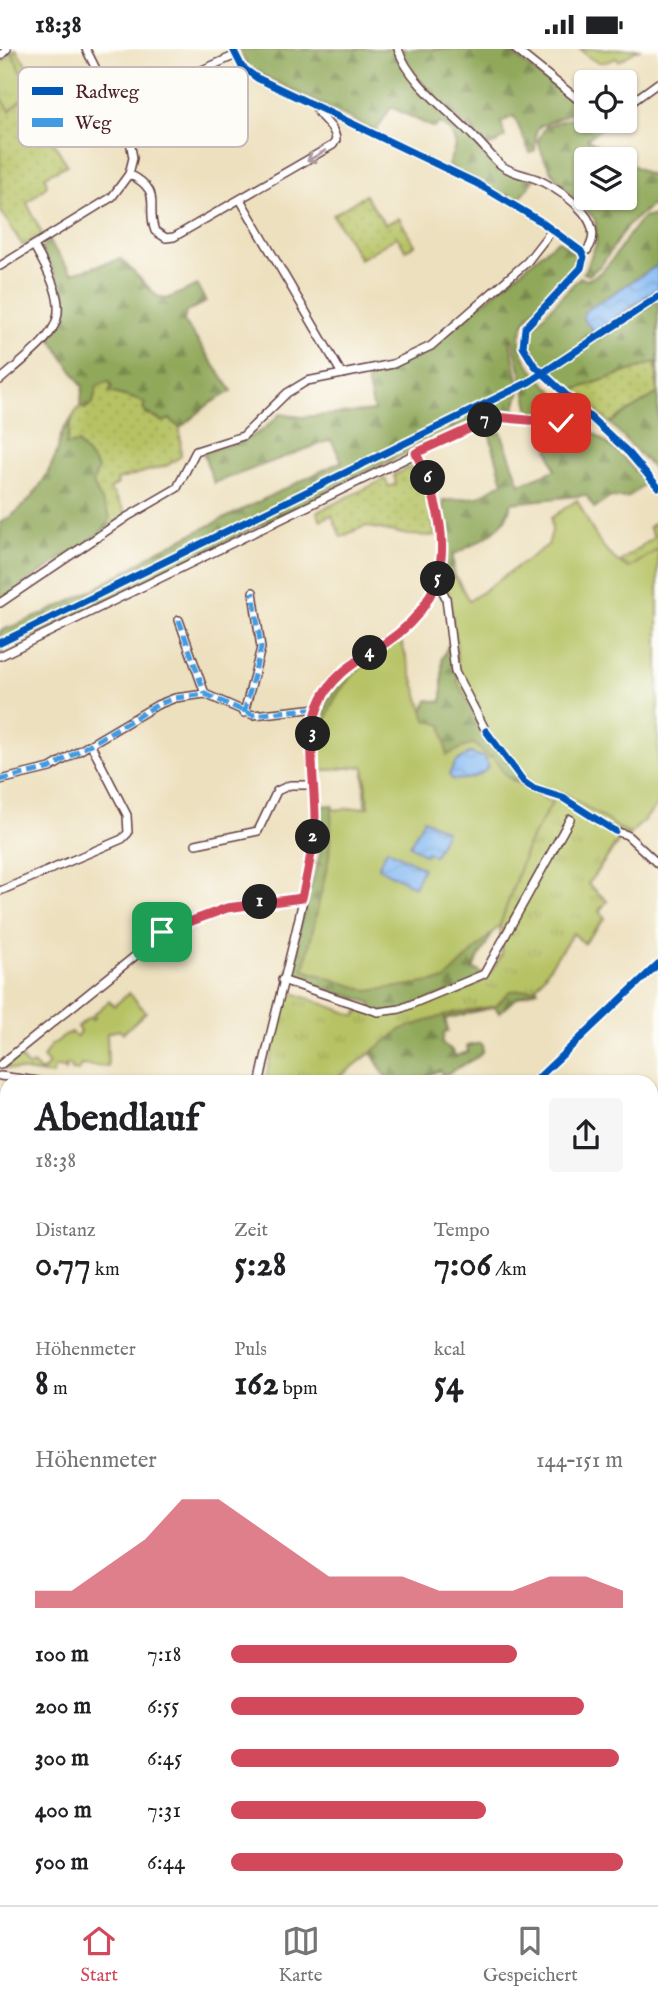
<!DOCTYPE html>
<html lang="de">
<meta charset="utf-8">
<style>
body{margin:0;font-family:"IM FELL English",serif;background:#f6f6f6;color:#202124;height:100vh;display:flex;flex-direction:column;font-size:26px;white-space:nowrap}
*{box-sizing:border-box;margin:0}
p{font-size:23px;color:#757577}
.icon{flex:none;width:38px;height:38px;fill:none;stroke:currentColor;stroke-width:2;stroke-linecap:round;stroke-linejoin:round}
.map{position:relative;flex:1;overflow:hidden}
.side{position:absolute;left:0px;top:1026px;width:658px;height:831px;display:flex;flex-direction:column;background:#fff;border-radius:21px 21px 0 0;box-shadow:0 2px 5px #0004}
.side>*{flex:none}
.controls{position:absolute;left:574px;top:21px;display:grid;gap:14px}
.controls a{display:grid;place-items:center;width:63px;height:63px;border-radius:7px;background:#fff;box-shadow:0 2px 5px #0004;font-size:35px}
.pin{position:absolute;display:grid;place-items:center;width:60px;height:60px;color:#fff;margin:-30px;border-radius:14px;box-shadow:0 4px 10px #0006}
.km{position:absolute;width:35px;height:35px;margin:-18px;border-radius:50%;background:#222;color:#fff;font-size:19px;line-height:35px;text-align:center}
.round{display:grid;place-items:center;flex:none;width:74px;height:74px;border-radius:7px;background:#f6f6f6}
.summary{display:flex;align-items:center;justify-content:space-between;height:119px;padding:0 35px}
h1{font-size:38px;font-weight:700;line-height:52px}
.figures{display:grid;grid-template-columns:repeat(3,1fr);gap:10px;height:119px;padding:7px 35px}
.figures div{display:grid;align-content:center}
.figures b{font-size:35px;font-weight:700}
.figures small{font-size:19px;font-weight:400}
.figures p{font-size:19px}
.chart{height:196px;padding:14px 35px}
.chart p{display:flex;justify-content:space-between}
.chart svg{width:100%;height:126px;margin-top:7px;fill:#d1495b;opacity:.7}
ul{padding:0 35px;list-style:none;font-size:23px}
li{display:grid;grid-template-columns:112px 84px 1fr;align-items:center;height:52px}
li i{height:18px;border-radius:9px;background:#d1495b}
.status{display:flex;justify-content:space-between;align-items:center;height:49px;padding:0 35px;background:#fff;direction:ltr}
.status svg{height:19px;fill:currentColor}
.tab-bar{display:flex;justify-content:space-around;align-items:center;height:98px;border-top:2px solid #e0e0e0;background:#fff;font-size:19px;color:#757577}
.tab-bar a{display:grid;justify-items:center;gap:4px}
.tab-bar .active{color:#d1495b}
.map>svg:first-child{display:block}
</style>
<div class="status"><b>18:38</b><svg viewBox="0 0 49 12"><path d="M0 12V9h3v3zM5 12V6h3v6zM10 12V3h3v9zM15 12V0h3v12zM26 1h20v11H26zM47 4h2v5h-2z"/></svg></div>
<div class="map">
<svg width="658" height="1856" viewBox="0 0 658 1856">
<defs>
<pattern id="grass-dots" width="8" height="8" patternUnits="userSpaceOnUse" patternTransform="scale(1.75)"><rect width="8" height="8" fill="#b6c264"/><path d="M2 2h.1M6 6h.1" fill="none" stroke="#9ea657" stroke-width="1.8" stroke-linecap="round"/></pattern>
<pattern id="forest-firs" width="22" height="20" patternUnits="userSpaceOnUse" patternTransform="scale(1.75)"><rect width="22" height="20" fill="#90a85a"/><path d="M5 1l3.5 6h-7zM16 11l3.5 6h-7z" fill="#78884b"/></pattern>
<pattern id="park-tufts" width="24" height="20" patternUnits="userSpaceOnUse" patternTransform="scale(1.75)"><rect width="24" height="20" fill="#b6c264"/><path d="M3 7l-1-3M5 7V3M7 7l1-3M15 17l-1-3M17 17v-4M19 17l1-3" fill="none" stroke="#9ea657"/></pattern>
<pattern id="water-waves" width="16" height="10" patternUnits="userSpaceOnUse" patternTransform="scale(1.75)"><rect width="16" height="10" fill="#86bbf4"/><path d="M0 5q4-4 8 0t8 0" fill="none" stroke="#75a0d1"/></pattern>
</defs>
<rect width="100%" height="100%" fill="#fdfcf7"/>
<filter id="ink" filterUnits="userSpaceOnUse"><feTurbulence type="fractalNoise" baseFrequency=".0143" numOctaves="2"/><feDisplacementMap in="SourceGraphic" scale="14" xChannelSelector="R" yChannelSelector="G"/><feConvolveMatrix kernelMatrix="1 2 1 2 8 2 1 2 1" color-interpolation-filters="sRGB"/></filter>
<filter id="wash" filterUnits="userSpaceOnUse"><feTurbulence type="fractalNoise" baseFrequency=".00686" numOctaves="4" result="noise"/><feDisplacementMap in="SourceGraphic" scale="28" xChannelSelector="R" yChannelSelector="G"/><feGaussianBlur stdDeviation="1.57" result="paint"/><feColorMatrix in="noise" values="0 0 0 0 0 0 0 0 0 0 0 0 0 0 0 0 0 1.4 0 .05"/><feComposite in="paint" operator="in"/></filter>
<g filter="url(#wash)">
<rect width="100%" height="100%" fill="#ede0be"/>
<g fill="url(#grass-dots)" stroke="#807048" stroke-width="2">
<path d="M16,0L54,58L40,69L67,116L45,127L47,137L27,154L42,185L23,197L0,161V46L10,62L26,46L23,26L12,3Z"/>
<path d="M365,146L385,175L399,169L415,196L406,201L397,188L360,210L333,166Z"/>
<path d="M658,240V245L594,288L595,283Z"/>
<path d="M657,312L658,344L610,374L571,342Z"/>
<path d="M109,332L112,338L109,343L140,351L145,355L146,364L163,372L169,370L180,379L181,407L168,416L117,431L118,435L110,440L127,465L106,480L110,468L65,397L72,369L80,356L85,360L97,337Z"/>
<path d="M413,417L431,458L435,487L408,486L365,477L341,488L332,466L321,471L317,463L385,430L389,438L396,435L394,426Z"/>
<path d="M658,471V503L628,522L621,512L654,488L649,478Z"/>
<path d="M468,1850H535L538,1856H516L509,1851L503,1856H464Z"/>
</g>
<g fill="url(#forest-firs)" stroke="#6d6442" stroke-width="2">
<path d="M239,0H395L400,14L408,24L501,121L534,131L516,154L448,116L456,96L450,81L439,74L434,79L391,58L376,82L256,23L246,14Z"/>
<path d="M401,0H506L583,59L540,77L536,83L535,102L530,104L514,67L501,73L505,88L489,98C463,73 413,35 401,0Z"/>
<path d="M586,64V72L607,75L587,90L622,110H586V149H625V112L648,125L658,126V151L627,177L602,215L589,226L583,224C591,215 589,206 596,196L595,170C572,147 545,124 538,91L546,77Z"/>
<path d="M658,161V216L584,263L597,292L658,251V425L610,374L658,344L656,313L571,342C552,324 524,308 532,279L580,228L586,231C612,224 625,184 645,167H657Z"/>
<path d="M558,191L582,210C523,275 484,287 569,355L570,368L564,371L531,366L513,291L510,290L520,341L514,363L483,367L452,381L0,604V582C55,562 110,534 159,501L342,412L331,391L214,434L203,403C236,395 256,391 280,365L302,368L374,362L365,324L415,310Z"/>
<path d="M49,193L72,224L121,210L157,247L167,250L197,236L206,253L186,263L184,272L232,342L209,355L180,379L170,370L163,373L146,364L143,359L145,355L139,351L109,343L112,338L109,332L97,337L93,354L85,360L80,356L83,338L51,290C72,251 61,235 40,199Z"/>
<path d="M72,369L66,396L78,394L98,419L93,435L110,468L106,480L0,551V474C26,460 44,435 55,408C63,389 56,388 72,369Z"/>
<path d="M487,376L492,377L495,385L501,383L520,435L555,421L542,378L569,383L585,377L619,404L646,434L627,449L611,448L594,459L586,446L511,454C507,482 476,494 453,506L454,531L450,536L442,534L445,494L443,452L478,448L503,433Z"/>
<path d="M450,593L482,680L499,697L658,633V662L550,733L535,738L506,728L492,708H446L381,660H424L428,651L442,653V609Z"/>
<path d="M359,616L364,631L370,764L365,754L364,717L319,722C319,677 318,643 359,616Z"/>
<path d="M333,756L329,809L304,921L496,878L473,919L491,929L622,788L588,835L607,852L599,862L605,869L584,894L573,884L536,938L538,941L516,949L499,964L495,958L445,970L448,982L444,983L442,995L453,1002L455,1007L468,1003L467,997L481,994L483,1001L479,1007L443,1027L440,1021L416,1032H388L371,1003L334,1032H267C298,1017 372,996 371,954L286,927L320,805V757Z"/>
<path d="M7,1773V1850H40L28,1856H0V1777Z"/>
<path d="M103,1850H199V1856H107Z"/>
</g>
<g fill="url(#park-tufts)" stroke="#807048" stroke-width="2">
<path d="M12,3L23,26L26,46L10,62L0,46V15Z"/>
<path d="M554,742L567,746L630,786L621,788L588,835L607,852L599,862L605,869L584,894L573,884L535,940L510,942L496,957L452,964L402,980L334,1032H265L287,938H293L291,943L356,967L358,962L393,965L455,940L458,945L481,933L491,923L502,905L500,876L528,795L552,754Z"/>
</g>
<g fill="#b6c264" stroke="#807048" stroke-width="2">
<path d="M580,0H639L619,12L616,9C600,18 592,12 580,0Z"/>
<path d="M577,451C590,476 602,507 629,519L658,500V756L630,786L567,746L534,738L481,676L458,634L456,592L446,530L456,528L469,552L548,496L552,482L551,469Z"/>
<path d="M400,589L426,671L442,676L447,706L473,694L489,709L492,707L507,728L552,754L528,795L500,876L445,931L369,942L304,921L329,809L332,761L369,758L364,717L319,722C320,653 344,626 400,589Z"/>
<path d="M129,944L146,963L123,984L119,981L107,984L108,1018L81,1016L78,1022L71,1021V1017L66,1016L65,1023L64,1019L54,1018L53,1026L5,1019L19,1007L28,1018L33,1015L41,1023L49,1016L43,1009L50,997L71,983L76,988L80,983L77,978L90,968L92,971L95,969L93,966L109,952L114,957Z"/>
</g>
<g fill="url(#water-waves)" stroke="#686d90" stroke-width="2">
<path d="M658,216V239L595,283L583,270L584,263Z"/>
<path d="M469,704L484,708L488,716C485,728 464,732 452,730L449,725L456,713Z"/>
<path d="M424,770L446,782L434,807L427,803L425,806L410,796Z"/>
<path d="M387,800L423,819L414,838L378,818Z"/>
</g>
</g>
<g filter="url(#ink)">
<g fill="none" stroke-linecap="round" stroke-linejoin="round">
<defs>
<g id="minor">
<path d="M233,0L242,18L257,29L478,135L540,172L581,202L584,208L581,219L525,279L523,298L534,316L629,404L658,438"/>
<path d="M398,0C410,35 450,62 475,89C484,97 492,109 501,116C512,125 529,126 541,132C567,145 613,177 583,206"/>
<path d="M515,0L586,57"/>
<path d="M0,7L7,0"/>
<path d="M625,58L658,34"/>
<path d="M116,59L236,6"/>
<path d="M129,125C165,143 145,156 155,182L166,189L174,188L333,96L336,91C335,75 319,71 315,57"/>
<path d="M241,152L342,325"/>
<path d="M0,217L112,148L129,125L133,109L129,86L86,0"/>
<path d="M0,331C61,279 77,272 34,197"/>
<path d="M435,538L443,543L446,549L455,623L486,682"/>
<path d="M0,554L127,468L177,439L196,402L243,387L287,344L307,332L393,315L431,297L527,213L552,181"/>
<path d="M179,571L205,645"/>
<path d="M0,607L487,370C517,361 562,388 583,363"/>
<path d="M244,664L261,599L253,543"/>
<path d="M0,731L50,719L157,656L175,649L205,645L253,666L318,659"/>
<path d="M615,782L627,786L658,815"/>
<path d="M196,795L258,782L277,742L290,736H314"/>
<path d="M0,842L122,790L128,784L127,766L91,696"/>
<path d="M282,931L378,963L400,960L484,925L570,770"/>
<path d="M0,1016L171,878L239,856L302,849"/>
<path d="M0,1027L38,1032"/>
<path d="M260,1032C276,953 302,874 313,794C319,751 304,702 317,661C328,626 360,612 388,592C459,544 450,473 416,404"/>
<path d="M535,1032L658,915"/>
<path d="M0,1137H7"/>
<path d="M0,1228L3,1240"/>
<path d="M651,1230L658,1226"/>
<path d="M651,1254L658,1263"/>
<path d="M0,1406L7,1411"/>
<path d="M0,1450L7,1445"/>
<path d="M651,1513L658,1505"/>
<path d="M0,1541L7,1552"/>
<path d="M651,1621L658,1631"/>
<path d="M0,1696L7,1688"/>
<path d="M651,1799L658,1750"/>
<path d="M267,1850L274,1856"/>
<path d="M371,1850L379,1856"/>
<path d="M45,1856L56,1850"/>
<path d="M302,1856L308,1850"/>
<path d="M459,1856L463,1850"/>
<path d="M643,1856L644,1850"/>
</g>
</defs>
<use href="#minor" stroke="#623c41" stroke-width="10"/>
<use href="#minor" stroke="#fff" stroke-width="7"/>
<g stroke="#4a1f2b" stroke-width="2">
<path d="M534,1032L658,913"/>
<path d="M0,1406L7,1411"/>
<path d="M651,1615L658,1625"/>
</g>
<g stroke="#409be1" stroke-width="5" stroke-dasharray="10 5" stroke-linecap="butt">
<path d="M179,571L205,645"/>
<path d="M244,664L261,599L253,543"/>
<path d="M0,731L50,719L157,656L175,649L205,645L253,666L318,659"/>
</g>
<defs>
<g id="cycleway">
<path d="M233,0L242,18L257,29L478,135L540,172L581,202L584,208L581,219L525,279L523,298L534,316L629,404L658,438"/>
<path d="M0,594L529,333L658,248"/>
<path d="M486,682L524,733L534,740L563,749L615,782"/>
<path d="M535,1032L658,915"/>
</g>
</defs>
<use href="#cycleway" stroke="#fdfcf7" stroke-width="11"/>
<use href="#cycleway" stroke="#0057b8" stroke-width="7"/>
</g>
<defs><path id="oneway-shaft" d="M-6 0H5M1.5-3L5.5 0L1.5 3" fill="none" stroke-width="1.6" stroke-linecap="round" stroke-linejoin="round" transform="scale(1.75)"/></defs>
<use stroke="#ae9aa0" href="#oneway-shaft" transform="translate(316 107) rotate(149)"/>
</g>
<g fill="none" stroke-linecap="round" stroke-linejoin="round" filter="url(#ink)">
<defs>
<path id="route" d="M162,883L227,859L302,849C308,823 314,796 315,769C315,734 306,691 318,658C330,625 360,611 387,593C459,544 450,474 416,404L495,368L561,374"/>
</defs>
<use href="#route" stroke="#fff" stroke-width="14"/>
<use href="#route" stroke="#d1495b" stroke-width="9"/>
</g>
<rect x="18" y="18" width="230" height="80" rx="10" fill="#fdfcf7" stroke="#c7baba" stroke-width="2"/>
<rect x="32" y="38" width="31" height="8" fill="#0057b8"/>
<rect x="32" y="69" width="31" height="9" fill="#409be1"/>
<g font-size="19" fill="#4a1f2b">
<text x="75" y="49">Radweg</text>
<text x="75" y="80">Weg</text>
</g>
</svg>
<div class="controls">
<a><svg class="icon" aria-label="locate" viewBox="0 0 24 24"><circle cx="12" cy="12" r="6"/><path d="M12 2v4M12 18v4M2 12h4M18 12h4"/></svg></a>
<a><svg class="icon" aria-label="layers" viewBox="0 0 24 24"><path d="M12 4l9 5-9 5-9-5zM3 14l9 5 9-5"/></svg></a>
</div>
<div class="pin" style="left:162px;top:883px;background:#1e9e55"><svg class="icon" aria-label="arrive" viewBox="0 0 24 24"><path d="M6 21V4h12l-3 4 3 4H6"/></svg></div>
<div class="pin" style="left:561px;top:374px;background:#d93025"><svg class="icon" aria-label="check" viewBox="0 0 24 24"><path d="M5 12l5 5 9-10"/></svg></div>
<b class="km" style="left:260px;top:853px">1</b>
<b class="km" style="left:313px;top:788px">2</b>
<b class="km" style="left:313px;top:685px">3</b>
<b class="km" style="left:370px;top:604px">4</b>
<b class="km" style="left:438px;top:530px">5</b>
<b class="km" style="left:428px;top:429px">6</b>
<b class="km" style="left:485px;top:371px">7</b>
<section class="side">
<div class="summary"><div><h1>Abendlauf</h1><p>18:38</p></div><a class="round"><svg class="icon" aria-label="share" viewBox="0 0 24 24"><path d="M12 15V3M7 8l5-5 5 5M5 13v7h14v-7"/></svg></a></div>
<div class="figures">
<div><p>Distanz</p><b>0.77<small> km</small></b></div>
<div><p>Zeit</p><b>5:28</b></div>
<div><p>Tempo</p><b>7:06<small> /km</small></b></div>
</div>
<div class="figures">
<div><p>Höhenmeter</p><b>8<small> m</small></b></div>
<div><p>Puls</p><b>162<small> bpm</small></b></div>
<div><p>kcal</p><b>54</b></div>
</div>
<div class="chart"><p><span>Höhenmeter</span>144–151 m</p>
<svg viewBox="0 0 160 44" preserveAspectRatio="none"><path d="M0 44V38L10 38L20 29L30 20L40 6L50 6L60 15L70 24L80 33L90 33L100 33L110 38L120 38L130 38L140 33L150 33L160 38V44z"/></svg>
</div>
<ul>
<li><b>100 m</b>7:18<i style="width:73%"></i></li>
<li><b>200 m</b>6:55<i style="width:90%"></i></li>
<li><b>300 m</b>6:45<i style="width:99%"></i></li>
<li><b>400 m</b>7:31<i style="width:65%"></i></li>
<li><b>500 m</b>6:44<i style="width:100%"></i></li>
</ul>
</section>
</div>
<nav class="tab-bar">
<a class="active"><svg class="icon" aria-label="home" viewBox="0 0 24 24"><path d="M3 11l9-7 9 7M6 9v11h12V9"/></svg>Start</a>
<a><svg class="icon" aria-label="map" viewBox="0 0 24 24"><path d="M3 6l6-2 6 2 6-2v14l-6 2-6-2-6 2zM9 4v14M15 6v14"/></svg>Karte</a>
<a><svg class="icon" aria-label="saved" viewBox="0 0 24 24"><path d="M7 4h10v16l-5-4-5 4z"/></svg>Gespeichert</a>
</nav>
